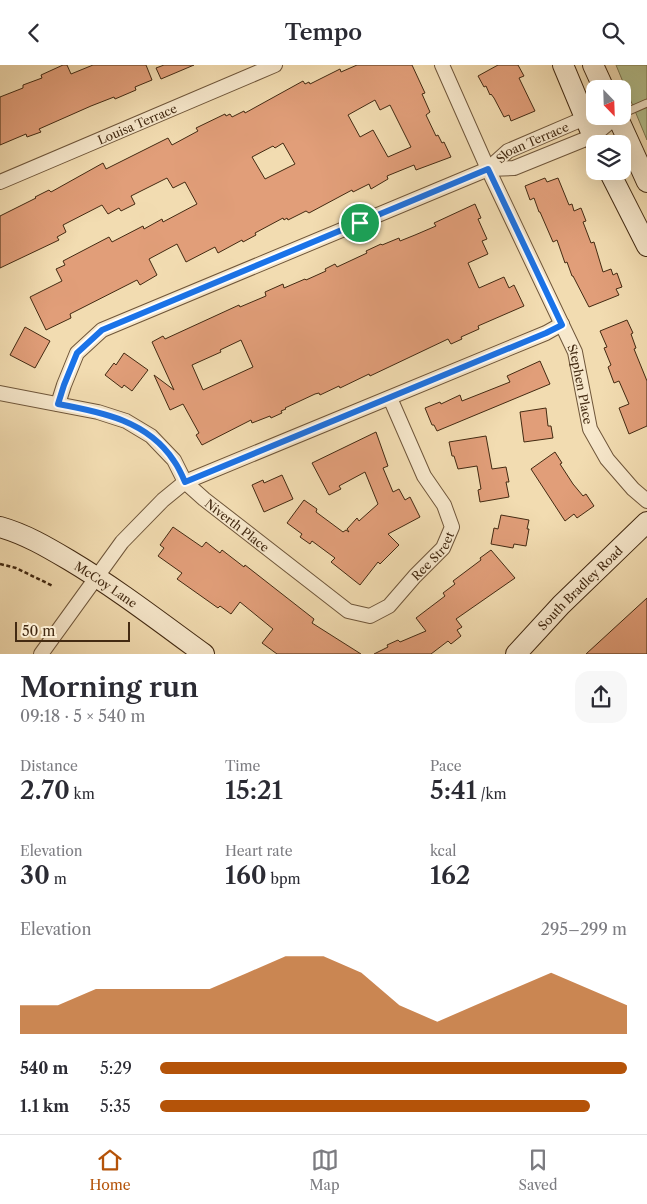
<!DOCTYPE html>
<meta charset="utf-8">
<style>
body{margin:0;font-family:"Libre Caslon Text",serif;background:#f7f7f7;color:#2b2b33;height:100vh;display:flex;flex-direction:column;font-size:19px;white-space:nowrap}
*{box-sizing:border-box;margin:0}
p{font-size:16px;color:#7c7c81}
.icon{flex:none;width:28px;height:28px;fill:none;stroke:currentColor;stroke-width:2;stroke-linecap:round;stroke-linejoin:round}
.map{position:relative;height:589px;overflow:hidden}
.panel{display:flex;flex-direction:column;background:#fff;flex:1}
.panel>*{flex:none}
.needle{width:32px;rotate:157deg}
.fabs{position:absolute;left:586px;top:15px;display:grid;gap:10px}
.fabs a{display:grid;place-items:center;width:45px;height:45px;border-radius:10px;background:#fff;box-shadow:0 5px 20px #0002;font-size:25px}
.scale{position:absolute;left:15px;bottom:12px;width:115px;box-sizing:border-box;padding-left:5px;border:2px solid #432a12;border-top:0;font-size:14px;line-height:18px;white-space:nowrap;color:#432a12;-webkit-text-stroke:4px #f7e8cc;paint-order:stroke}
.pin{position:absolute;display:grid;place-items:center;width:42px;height:42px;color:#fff;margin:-21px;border:2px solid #fff;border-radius:50%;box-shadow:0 1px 5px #0007}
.round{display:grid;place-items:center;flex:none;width:52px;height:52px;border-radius:15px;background:#f7f7f7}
.summary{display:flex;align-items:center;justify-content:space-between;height:85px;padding:0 20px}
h1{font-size:28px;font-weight:600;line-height:38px}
.stats{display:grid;grid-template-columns:repeat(3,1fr);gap:8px;height:85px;padding:5px 20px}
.stats div{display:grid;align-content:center}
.stats b{font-size:25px;font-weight:600}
.stats small{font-size:14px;font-weight:400}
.stats p{font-size:14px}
.chart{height:140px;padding:10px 20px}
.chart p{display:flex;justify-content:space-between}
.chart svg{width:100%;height:90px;margin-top:5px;fill:#b45309;opacity:.7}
ul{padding:0 20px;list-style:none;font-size:16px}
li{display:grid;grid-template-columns:80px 60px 1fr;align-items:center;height:38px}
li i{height:12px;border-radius:6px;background:#b45309}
header{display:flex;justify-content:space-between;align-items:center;height:65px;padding:0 20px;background:#fff;font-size:22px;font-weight:600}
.tabs{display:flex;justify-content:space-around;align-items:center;height:70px;border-top:1px solid #e1e1e2;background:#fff;font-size:14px;color:#7c7c81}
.tabs a{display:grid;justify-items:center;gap:2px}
.tabs .on{color:#b45309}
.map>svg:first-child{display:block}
</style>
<header><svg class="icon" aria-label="back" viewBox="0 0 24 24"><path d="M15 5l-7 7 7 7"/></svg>Tempo<svg class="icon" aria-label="search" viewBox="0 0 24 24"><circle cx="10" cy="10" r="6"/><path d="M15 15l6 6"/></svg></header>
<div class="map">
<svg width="647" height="589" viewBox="0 0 647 589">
<rect width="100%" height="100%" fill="#f2dcb1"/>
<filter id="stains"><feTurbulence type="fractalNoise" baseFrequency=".004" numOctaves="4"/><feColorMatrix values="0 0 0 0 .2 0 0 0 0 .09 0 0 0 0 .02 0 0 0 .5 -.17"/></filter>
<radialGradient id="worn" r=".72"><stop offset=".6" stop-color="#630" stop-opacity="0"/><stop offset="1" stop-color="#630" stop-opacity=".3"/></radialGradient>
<path fill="#b6c28f" stroke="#7c7650" d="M616,0H647V75Z"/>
<g fill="#e19e79" stroke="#432a12" fill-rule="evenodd">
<path d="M63,0H67L71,9L93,0H146L152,15L135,22L136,25L115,34L114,32L91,41L39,64L41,67L27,72L26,69L0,80V32L23,23V20L42,13L41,10Z"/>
<path d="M164,0H194L161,14L156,3Z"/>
<path d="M357,0H412L425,28L422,29L430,47L426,50L436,71L438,70L442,78L444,77L451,92L416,105L414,100L387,111L388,114L371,124L369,119L353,127L352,125L309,148L306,146L288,155L287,153L284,155L283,153L255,168L256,170L243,177L242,175L218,188L215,182L186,197L177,179L149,194L157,210L140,220L137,215L70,249L71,253L46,265L30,232L62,216L56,204L65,200L63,196L109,172L112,177L143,161L144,164L162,154L163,157L197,139L185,117L173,123L167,113L131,131L135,139L121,146L119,143L108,149L102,140L63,160L66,167L57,172L59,175L0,203V151L36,133L35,132L49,125L51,127L103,98L106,104L168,73L172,80L198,66L196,63L225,49L226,51L230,49L232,52L244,46L245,48L303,16L305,19L309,17L310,19L340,4L341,7ZM375,35L380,45L390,40L411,82L388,92L373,65L360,72L348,50ZM283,78L295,99L265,114L252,92L273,81L275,83Z"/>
<path d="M498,0H518L524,11L519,13L535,46L511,56L509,50L504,52L494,33L491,29L490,30L486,21L484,22L478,11Z"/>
<path d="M545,113L547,117L558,113L569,140L572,139L574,146L581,143L586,156L583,157L591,178L594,177L603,207L611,204L613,210L617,208L622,222L616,224L619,230L589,242L573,211H572L567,197L565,198L557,175L553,177L540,147H539L534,133L530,135L525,121Z"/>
<path d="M475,139L481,153L478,154L487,174L482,176L488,189L468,198L479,223L504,212L509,223L514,220L524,241L478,261L479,264L461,272L462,274L451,279L448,274L370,311L369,309L340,323L339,321L320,330L319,328L315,329L285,343L286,344L281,346L282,348L271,353L270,351L252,358L251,355L202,380L196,370L199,368L183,339L170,345L154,310L174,325L152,277L163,271L165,274L239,240L240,242L266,231L265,227L283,219L284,223L305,214L306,215L326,206L325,204L335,199L337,202L367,188L366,186L381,179L382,180L399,173L400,176L415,170L436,161L434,158ZM241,275L253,302L203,325L192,300L221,287L220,285Z"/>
<path d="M627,255L633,268L631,269L636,283L634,284L647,316V361L629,369L619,343L629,339L619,316L614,318L608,302L611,300L604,283L607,282L600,266Z"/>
<path d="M25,262L50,276L35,303L10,290Z"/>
<path d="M124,288L148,305L132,326L124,320L122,323L105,310L114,298L116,300Z"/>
<path d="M540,296L550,319L437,366L434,360H432L425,343L440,337L441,339L460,330L462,336L510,317L507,311Z"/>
<path d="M546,343L548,361H551L553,373L524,377L520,347Z"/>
<path d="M376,367L388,401L383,403L393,427L399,424L405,435L410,432L420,452L388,469L399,480L380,499L378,497L360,520L331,497L335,493L312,476L310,479L300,472L302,469L287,458L304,435L317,444L316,447L343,467L346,465L349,467L347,464L357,453L359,456L378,439L365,407L339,421L341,424L329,430L312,398Z"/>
<path d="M486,371L492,404L506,402L509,417H506L509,432L480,437L478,425L481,424L477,401L458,404L454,391H452L449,377Z"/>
<path d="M555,387L562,398L560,399L573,419L583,431L586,429L594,441L577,453L574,449L565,456L531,404Z"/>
<path d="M282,410L293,434L264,447L252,420L263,415L264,418Z"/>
<path d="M501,450L529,455L527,464H529L526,481L514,479L513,483L491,479L494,463L498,464Z"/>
<path d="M173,462L202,482L206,477L220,488L222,485L244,502L245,500L314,554L312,558L361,589H277L262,578L273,564L240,537L231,549L220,541L218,543L177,514L182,508L158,491L164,483L160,480Z"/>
<path d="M491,485L515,513L456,554L462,562L457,565L461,571L451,579L448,576L431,589H374L388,582L387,580L398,575L400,577L426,566L416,553L445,531L443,528L455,519L453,516L481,495L480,493Z"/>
<path d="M647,533V589H586Z"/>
</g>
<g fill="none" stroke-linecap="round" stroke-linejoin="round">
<defs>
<path id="lane" d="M622,49L647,38"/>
<g id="street">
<path id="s1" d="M442,0L488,104L575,287L590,364L607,394L633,424L647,436"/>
<path d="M488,104L514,103L593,71L617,51"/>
<path id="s2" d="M0,117L275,0"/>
<path id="s3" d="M0,328L98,347L126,356L151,371L174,395L185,417L204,434L348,546L370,551L389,541L415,511L443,483L452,462L444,440L424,411L390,333"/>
<path id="s4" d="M58,339L64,320L77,288L102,265L488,104L508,86L585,53L617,51"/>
<path d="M41,589L122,477L163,435L185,417L546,268L562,259"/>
</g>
<g id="secondary">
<path d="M563,0L596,79"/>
<path d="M593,0L604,24"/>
<path d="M617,51L647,117"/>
<path d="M609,106L647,181"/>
<path id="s5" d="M0,462C25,469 47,482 69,495C116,523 160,557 204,589"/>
<path id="s6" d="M516,589L561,540L647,457"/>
</g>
</defs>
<use href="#lane" stroke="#6f563a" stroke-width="9"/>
<use href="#street" stroke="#6f563a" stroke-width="16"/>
<use href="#secondary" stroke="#432a12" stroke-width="22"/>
<path stroke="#432a12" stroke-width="2.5" stroke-dasharray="4 2.5" stroke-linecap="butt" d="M0,499L16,503L53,521"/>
<use href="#lane" stroke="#f7e8cc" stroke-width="7"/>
<use href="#street" stroke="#f7e8cc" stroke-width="14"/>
<use href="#secondary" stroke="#f7e8cc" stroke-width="20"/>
</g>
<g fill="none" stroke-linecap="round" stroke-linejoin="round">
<defs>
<path id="route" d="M488,104L562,260L546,268L185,417C182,410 179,403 174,396C148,356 102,347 58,339L64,320L77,288L102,265Z"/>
</defs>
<use href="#route" stroke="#fff" stroke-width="10"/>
<use href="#route" stroke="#1a73e8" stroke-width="6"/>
</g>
<g text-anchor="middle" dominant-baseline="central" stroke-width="4" stroke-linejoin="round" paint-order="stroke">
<g font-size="12" fill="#432a12" stroke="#f7e8cc">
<text stroke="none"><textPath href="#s2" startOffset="149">Louisa Terrace</textPath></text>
<text stroke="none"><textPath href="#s4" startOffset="559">Sloan Terrace</textPath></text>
<text stroke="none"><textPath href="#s1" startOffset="349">Stephen Place</textPath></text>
<text stroke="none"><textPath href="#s3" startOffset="284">Niverth Place</textPath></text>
<text stroke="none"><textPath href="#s3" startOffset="535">Ree Street</textPath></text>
<text stroke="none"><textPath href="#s5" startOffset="121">McCoy Lane</textPath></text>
<text stroke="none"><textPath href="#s6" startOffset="92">South Bradley Road</textPath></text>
</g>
</g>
<rect width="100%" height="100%" filter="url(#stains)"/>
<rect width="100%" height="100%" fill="url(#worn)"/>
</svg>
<div class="fabs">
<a><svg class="needle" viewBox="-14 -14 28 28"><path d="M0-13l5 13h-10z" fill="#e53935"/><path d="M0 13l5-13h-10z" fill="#7c7c81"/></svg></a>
<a><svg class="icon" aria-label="layers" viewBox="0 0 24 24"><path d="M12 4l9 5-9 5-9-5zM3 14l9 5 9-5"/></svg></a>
</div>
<div class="scale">50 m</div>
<div class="pin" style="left:360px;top:158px;background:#1e9e55"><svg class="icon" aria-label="arrive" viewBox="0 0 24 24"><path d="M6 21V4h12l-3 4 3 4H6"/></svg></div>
</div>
<section class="panel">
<div class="summary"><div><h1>Morning run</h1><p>09:18 · 5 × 540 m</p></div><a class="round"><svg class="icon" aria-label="share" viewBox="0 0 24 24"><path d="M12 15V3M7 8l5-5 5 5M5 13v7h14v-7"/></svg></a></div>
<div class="stats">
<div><p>Distance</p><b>2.70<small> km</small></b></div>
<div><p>Time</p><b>15:21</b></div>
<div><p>Pace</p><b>5:41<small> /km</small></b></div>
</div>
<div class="stats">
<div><p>Elevation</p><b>30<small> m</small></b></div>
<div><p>Heart rate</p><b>160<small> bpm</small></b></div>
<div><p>kcal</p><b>162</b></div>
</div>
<div class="chart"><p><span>Elevation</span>295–299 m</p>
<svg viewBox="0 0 160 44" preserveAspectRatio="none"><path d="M0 44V30L10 30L20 22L30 22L40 22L50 22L60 14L70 6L80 6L90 14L100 30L110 38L120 30L130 22L140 14L150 22L160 30V44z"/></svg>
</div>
<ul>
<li><b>540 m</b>5:29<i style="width:100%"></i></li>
<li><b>1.1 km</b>5:35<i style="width:92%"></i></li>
</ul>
</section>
<nav class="tabs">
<a class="on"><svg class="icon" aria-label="home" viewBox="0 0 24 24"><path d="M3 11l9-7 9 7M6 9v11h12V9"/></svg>Home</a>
<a><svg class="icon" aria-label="map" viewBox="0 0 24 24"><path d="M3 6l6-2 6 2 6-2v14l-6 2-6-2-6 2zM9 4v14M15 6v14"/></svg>Map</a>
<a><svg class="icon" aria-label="saved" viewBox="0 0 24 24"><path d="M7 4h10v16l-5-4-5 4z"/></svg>Saved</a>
</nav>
